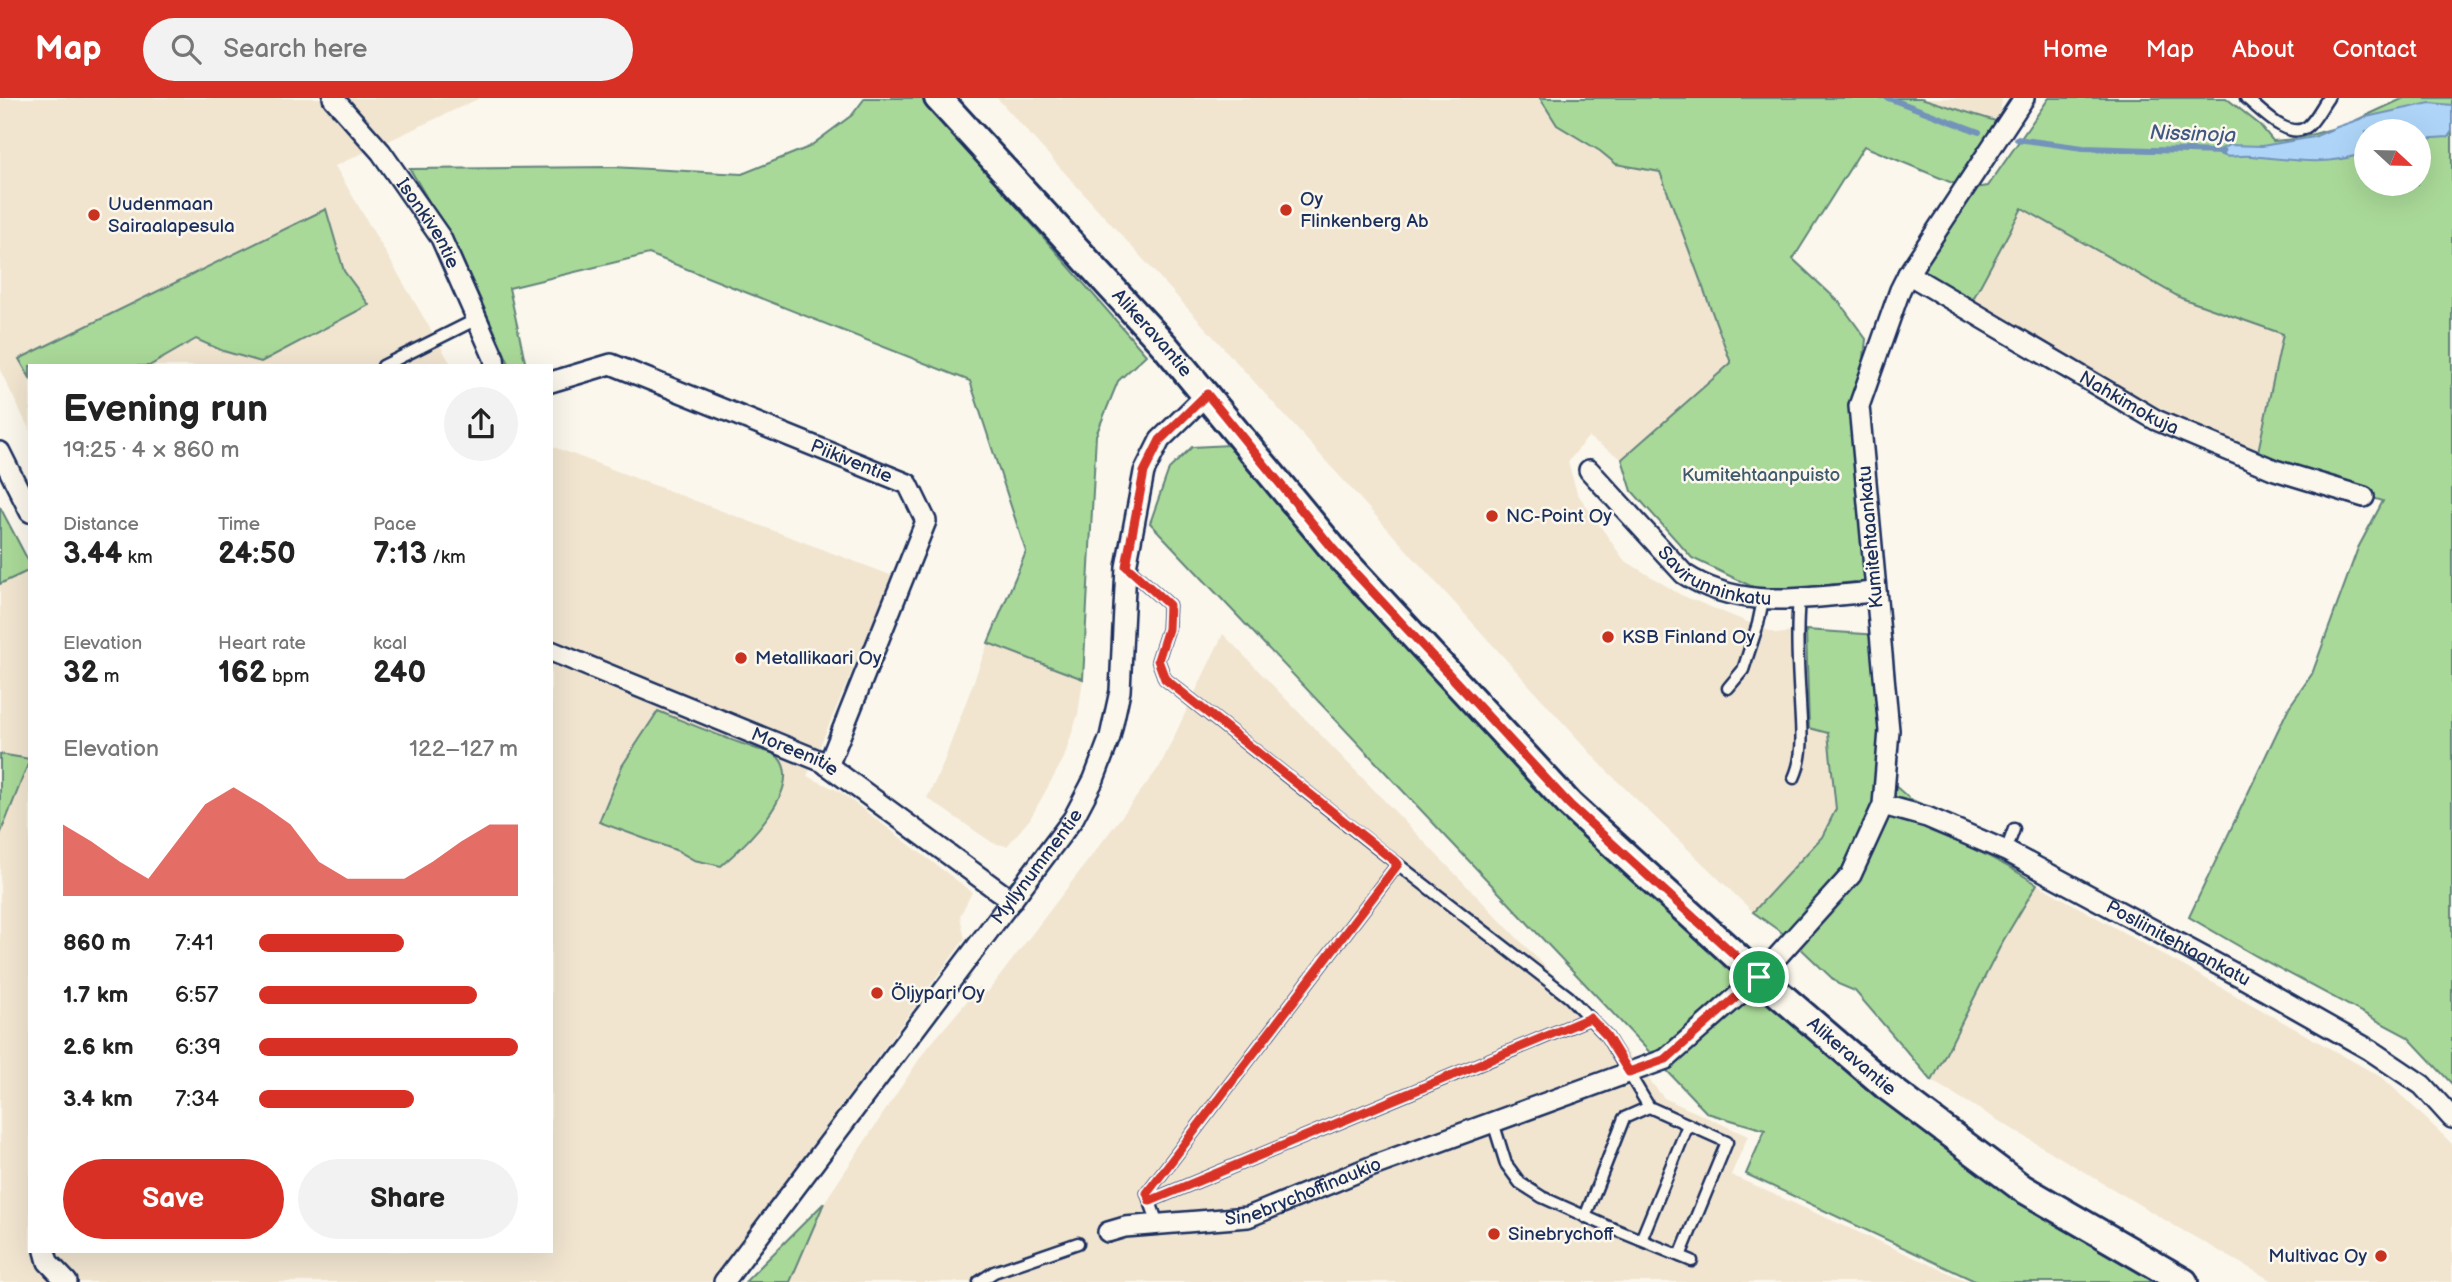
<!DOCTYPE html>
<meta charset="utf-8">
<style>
body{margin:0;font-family:"Balsamiq Sans",sans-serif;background:#f2f2f2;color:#222;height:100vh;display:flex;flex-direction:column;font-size:26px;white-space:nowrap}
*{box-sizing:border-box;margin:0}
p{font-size:23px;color:#767676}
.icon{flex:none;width:38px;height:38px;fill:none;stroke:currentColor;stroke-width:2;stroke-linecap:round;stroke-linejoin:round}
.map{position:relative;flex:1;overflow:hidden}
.details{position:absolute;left:28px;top:266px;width:525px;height:889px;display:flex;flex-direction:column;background:#fff;border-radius:0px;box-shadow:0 7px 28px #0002}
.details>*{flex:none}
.needle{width:46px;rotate:112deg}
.buttons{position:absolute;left:2354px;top:21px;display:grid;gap:14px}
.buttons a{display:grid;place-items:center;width:77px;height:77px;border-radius:50%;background:#fff;box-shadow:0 7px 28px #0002;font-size:35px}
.pin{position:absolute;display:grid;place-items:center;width:60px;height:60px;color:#fff;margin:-30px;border:4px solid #fff;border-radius:50%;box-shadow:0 2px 7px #0007}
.round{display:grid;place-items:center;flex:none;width:74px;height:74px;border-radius:37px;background:#f2f2f2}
.summary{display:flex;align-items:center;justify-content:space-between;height:119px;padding:0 35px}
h1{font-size:38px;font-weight:700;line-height:52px}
.stats{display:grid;grid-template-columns:repeat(3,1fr);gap:10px;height:119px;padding:7px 35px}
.stats div{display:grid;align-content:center}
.stats b{font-size:30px;font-weight:700}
.stats small{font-size:19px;font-weight:400}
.stats p{font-size:19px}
.chart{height:196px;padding:14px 35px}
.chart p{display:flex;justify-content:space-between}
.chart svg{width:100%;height:126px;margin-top:7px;fill:#d93025;opacity:.7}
.button{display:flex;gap:14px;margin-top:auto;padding:14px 35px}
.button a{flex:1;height:80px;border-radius:42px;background:#d93025;color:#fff;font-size:28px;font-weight:700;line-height:80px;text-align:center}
.button a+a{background:#f2f2f2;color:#222}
ul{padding:0 35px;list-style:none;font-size:23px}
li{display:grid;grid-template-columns:112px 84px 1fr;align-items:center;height:52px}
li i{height:18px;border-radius:9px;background:#d93025}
header{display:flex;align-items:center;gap:42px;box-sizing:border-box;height:98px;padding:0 35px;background:#d93025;color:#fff}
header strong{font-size:33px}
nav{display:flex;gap:38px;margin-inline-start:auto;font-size:24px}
.search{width:490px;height:63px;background:#f2f2f2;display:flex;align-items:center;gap:18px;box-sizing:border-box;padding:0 24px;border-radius:38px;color:#767676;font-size:26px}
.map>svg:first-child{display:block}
</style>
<header>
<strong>Map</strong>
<div class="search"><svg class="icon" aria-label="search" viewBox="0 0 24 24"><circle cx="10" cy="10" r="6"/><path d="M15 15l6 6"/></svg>Search here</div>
<nav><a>Home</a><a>Map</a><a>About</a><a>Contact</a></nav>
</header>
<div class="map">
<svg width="2452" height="1184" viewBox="0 0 2452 1184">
<rect width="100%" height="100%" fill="#fbf7ec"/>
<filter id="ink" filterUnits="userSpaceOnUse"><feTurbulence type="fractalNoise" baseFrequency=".0143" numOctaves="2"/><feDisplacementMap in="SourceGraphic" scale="14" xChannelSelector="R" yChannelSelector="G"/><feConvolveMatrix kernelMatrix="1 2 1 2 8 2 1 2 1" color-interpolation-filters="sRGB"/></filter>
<g filter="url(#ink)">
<g fill="#f1e5d0">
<path d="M0,0H480L335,68L452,268H30V333L0,272Z"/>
<path d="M997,0H1540L1557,27L1600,53L1616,66L1660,74L1731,266L1622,361L1588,339L1568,364L1577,395L1624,462L1681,497L1777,536L1806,532L1809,629L1828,635L1836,711L1822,739L1753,814L1606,672Z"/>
<path d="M1921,0H2002L1999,24Z"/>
<path d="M2022,110L2181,200L2283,236L2256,363L2158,313L1972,203Z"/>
<path d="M551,348L893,478L807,678L839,693L972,794L960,818L965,841L710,1184H0V737L30,665V1153H551Z"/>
<path d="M30,472V661L0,656V486Z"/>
<path d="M1223,536L1622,948L1664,1000L1748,1038L1731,1077L1969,1184H790L824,1105L924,954L979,889L987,895L1160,668Z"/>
<path d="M988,545L1083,581L1078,616L1064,660L1030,721L1007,748L993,745L927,700L941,671Z"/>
<path d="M2037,786L2383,980L2443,1037L2452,1046V1184H2274L2175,1128L1932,983L2003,843Z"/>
</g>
<g fill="#a9d998" stroke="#62847b" stroke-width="2" fill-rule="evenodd">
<path d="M865,0H922L1146,257L1118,283L1096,337L1083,581L988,545L1026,454L970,283L649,156L509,190L526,268H510L461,158L410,71L612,69L742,76L809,49L852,17Z"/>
<path d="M1540,0H1921L1999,24L1969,66L1957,87L1864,48L1793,161L1839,204L1866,241L1859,308L1876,494L1855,484L1771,493L1755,490L1692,460L1632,393L1622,361L1731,265L1660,74L1616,66L1600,53L1557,27Z"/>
<path d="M2049,0H2226L2260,27L2273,43L2296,41L2346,27L2404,0H2452V986L2408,939L2256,858L2189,819L2289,609L2312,576L2358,450L2383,403L2256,363L2283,236L2181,200L2022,110L1972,203L1916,176L1975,90L1988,88ZM2366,33H2418V86H2366Z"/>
<path d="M326,111L344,173L369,207L261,264L223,253L196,241L149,268H30V280L19,261Z"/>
<path d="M1230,347L1329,463L1570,707L1920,1014L2184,1184H1977L1746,1076L1765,1032L1707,1015L1150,425L1169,371L1192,349Z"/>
<path d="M0,409L30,466V472L0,486Z"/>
<path d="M1806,532L1879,537L1885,679L1910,701L1941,715L1930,733C1969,747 2003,764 2037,786L2003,843L1932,983L1855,893L1838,886L1792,842L1753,814L1822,739L1836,711L1828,635L1809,630Z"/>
<path d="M658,613C690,626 721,639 754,650C761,653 773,653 778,659C806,690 743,749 721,768L694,762L678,753L599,724L622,668Z"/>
<path d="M0,656L30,661L0,737Z"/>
<path d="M824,1105L790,1184H745Z"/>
</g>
<path fill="#aed5f8" stroke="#7393ba" stroke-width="2" d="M2430,5L2452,7V33L2448,39L2419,41L2418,33H2366V54C2331,69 2289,62 2252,58C2236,56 2230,63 2215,54L2229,47L2262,48L2314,39L2337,29L2366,19Z"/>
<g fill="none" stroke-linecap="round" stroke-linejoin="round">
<g stroke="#7393ba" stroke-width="6">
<path d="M1888,0L1979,34"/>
<path d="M2017,41L2083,50L2223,54"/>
</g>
<defs>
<g id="lane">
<path d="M2246,0C2261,12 2289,44 2308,28C2316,21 2322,8 2328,0"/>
<path d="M383,268L477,221"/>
<path d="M1127,469L1169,507L1168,531L1158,562L1165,581L1377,750L1569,899L1606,937L1649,1009L1727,1044L1680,1158"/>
<path d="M1728,590L1743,572L1758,526L1763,502"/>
<path d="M1794,680C1805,656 1801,629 1800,604C1798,569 1796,534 1799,500"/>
<path d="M2006,753L2014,731"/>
<path d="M1493,1024L1506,1066L1520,1085L1542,1099L1609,1129L1692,1163"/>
<path d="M1150,1103L1590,920"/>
<path d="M1585,1119L1624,1020L1649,1009"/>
<path d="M1158,1126L1147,1095L1398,766"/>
<path d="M1641,1142L1688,1027"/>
<path d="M979,1184L994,1174L1078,1145"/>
</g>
<g id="street">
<path id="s1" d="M333,0L381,54L441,140L494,260L495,268"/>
<path id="s2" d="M1908,176L2156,322L2275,372L2364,399"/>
<path id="s3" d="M551,284L611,266L908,386L926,423L828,668"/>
<path d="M0,354L30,414"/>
<path id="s4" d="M1589,372L1684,476C1744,515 1808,498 1876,494"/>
<path id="s5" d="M551,553L823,664L1012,803"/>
<path id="s6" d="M1883,707L1927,719L2006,753L2243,880L2370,952L2422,987L2452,1020"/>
<path id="s7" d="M1108,1134L1125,1129L1248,1119L1370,1069L1666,961L1759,879L1851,777L1883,707L1889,632L1859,308L1900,192L1908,176L2024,0"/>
<path d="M45,1153L48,1164L67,1184"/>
<path id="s8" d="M724,1184L1073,721L1094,681L1110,639L1120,593L1126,469L1144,374L1160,342L1207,296"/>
</g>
<g id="secondary">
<path id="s9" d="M938,0L1165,248L1334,452L1570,707L1759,879L1885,987L2022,1090L2184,1184"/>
</g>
</defs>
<use href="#lane" stroke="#1b2f5e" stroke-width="15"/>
<use href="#street" stroke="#1b2f5e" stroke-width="24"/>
<use href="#secondary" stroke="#1b2f5e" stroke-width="32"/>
<use href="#lane" stroke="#fbf7ec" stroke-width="10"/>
<use href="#street" stroke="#fbf7ec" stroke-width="19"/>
<use href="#secondary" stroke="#fbf7ec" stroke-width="26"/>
</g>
</g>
<g fill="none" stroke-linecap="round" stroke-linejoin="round" filter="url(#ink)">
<defs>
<path id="route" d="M1207,296L1334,452L1570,707L1759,879L1666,961L1629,974L1606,937L1590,920L1150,1103L1147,1095L1398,766L1165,581L1158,562L1168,531L1169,507L1126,468L1144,374L1160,342Z"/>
</defs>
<use href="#route" stroke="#fff" stroke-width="14"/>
<use href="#route" stroke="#d93025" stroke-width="9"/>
</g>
<g fill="#c8321e" stroke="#fbf7ec" stroke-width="2.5">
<circle cx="1286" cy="112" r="7"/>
<circle cx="94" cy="117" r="7"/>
<circle cx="1492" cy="418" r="7"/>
<circle cx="1608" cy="539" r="7"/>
<circle cx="741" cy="560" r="7"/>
<circle cx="877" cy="895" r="7"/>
<circle cx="1494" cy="1136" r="7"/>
<circle cx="2381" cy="1158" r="7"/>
</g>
<g text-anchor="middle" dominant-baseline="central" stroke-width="5" stroke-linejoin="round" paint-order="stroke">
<g font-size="19" fill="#1b2f5e" stroke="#fbf7ec" text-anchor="start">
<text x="1300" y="101">Oy<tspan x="1300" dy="22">Flinkenberg Ab</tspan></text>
<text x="108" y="106">Uudenmaan<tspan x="108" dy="22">Sairaalapesula</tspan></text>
<text x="1506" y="418">NC-Point Oy</text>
<text x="1622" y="539">KSB Finland Oy</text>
<text x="755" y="560">Metallikaari Oy</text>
<text x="891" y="895">Öljypari Oy</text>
<text x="1508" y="1136">Sinebrychoff</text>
<text x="2367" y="1158" text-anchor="end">Multivac Oy</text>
</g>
<g font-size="19" fill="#1b2f5e" stroke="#fbf7ec">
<text stroke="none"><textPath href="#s1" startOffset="158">Isonkiventie</textPath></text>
<text stroke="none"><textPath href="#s9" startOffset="318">Alikeravantie</textPath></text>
<text stroke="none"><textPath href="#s2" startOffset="256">Nahkimokuja</textPath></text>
<text stroke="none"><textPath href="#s3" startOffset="322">Piikiventie</textPath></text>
<text transform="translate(1871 439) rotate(-95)">Kumitehtaankatu</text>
<text stroke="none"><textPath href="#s4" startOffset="170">Savirunninkatu</textPath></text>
<text stroke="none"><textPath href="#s5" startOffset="264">Moreenitie</textPath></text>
<text stroke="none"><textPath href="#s8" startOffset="520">Myllynummentie</textPath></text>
<text stroke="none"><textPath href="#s6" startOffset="327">Posliinitehtaankatu</textPath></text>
<text stroke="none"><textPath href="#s9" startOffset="1326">Alikeravantie</textPath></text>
<text stroke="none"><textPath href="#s7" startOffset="201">Sinebrychoffinaukio</textPath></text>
</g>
<g font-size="19" fill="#3e5a6c" stroke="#fbf7ec">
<text x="1761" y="377">Kumitehtaanpuisto</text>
</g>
<g font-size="21" font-style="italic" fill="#405884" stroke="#fbf7ec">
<text transform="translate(2193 36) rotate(2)">Nissinoja</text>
</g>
</g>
</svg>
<div class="buttons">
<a><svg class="needle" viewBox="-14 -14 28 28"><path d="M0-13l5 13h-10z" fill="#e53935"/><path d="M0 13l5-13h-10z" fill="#767676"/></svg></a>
</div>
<div class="pin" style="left:1759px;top:879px;background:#1e9e55"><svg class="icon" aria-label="arrive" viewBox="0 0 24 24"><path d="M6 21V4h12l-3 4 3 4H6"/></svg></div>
<section class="details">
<div class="summary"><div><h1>Evening run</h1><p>19:25 · 4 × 860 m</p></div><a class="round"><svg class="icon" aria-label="share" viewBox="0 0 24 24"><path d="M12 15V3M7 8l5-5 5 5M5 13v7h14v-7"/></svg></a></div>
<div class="stats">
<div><p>Distance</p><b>3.44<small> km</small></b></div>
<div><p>Time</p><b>24:50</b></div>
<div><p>Pace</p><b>7:13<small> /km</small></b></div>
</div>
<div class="stats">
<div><p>Elevation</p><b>32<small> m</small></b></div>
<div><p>Heart rate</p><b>162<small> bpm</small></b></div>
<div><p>kcal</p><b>240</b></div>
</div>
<div class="chart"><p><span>Elevation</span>122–127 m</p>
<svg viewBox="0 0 160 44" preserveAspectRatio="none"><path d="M0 44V19L10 25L20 32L30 38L40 25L50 12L60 6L70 12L80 19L90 32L100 38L110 38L120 38L130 32L140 25L150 19L160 19V44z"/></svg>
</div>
<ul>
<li><b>860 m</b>7:41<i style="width:56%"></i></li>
<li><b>1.7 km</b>6:57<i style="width:84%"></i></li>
<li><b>2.6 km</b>6:39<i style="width:100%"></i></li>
<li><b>3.4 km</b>7:34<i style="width:60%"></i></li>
</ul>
<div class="button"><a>Save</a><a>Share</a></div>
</section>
</div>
